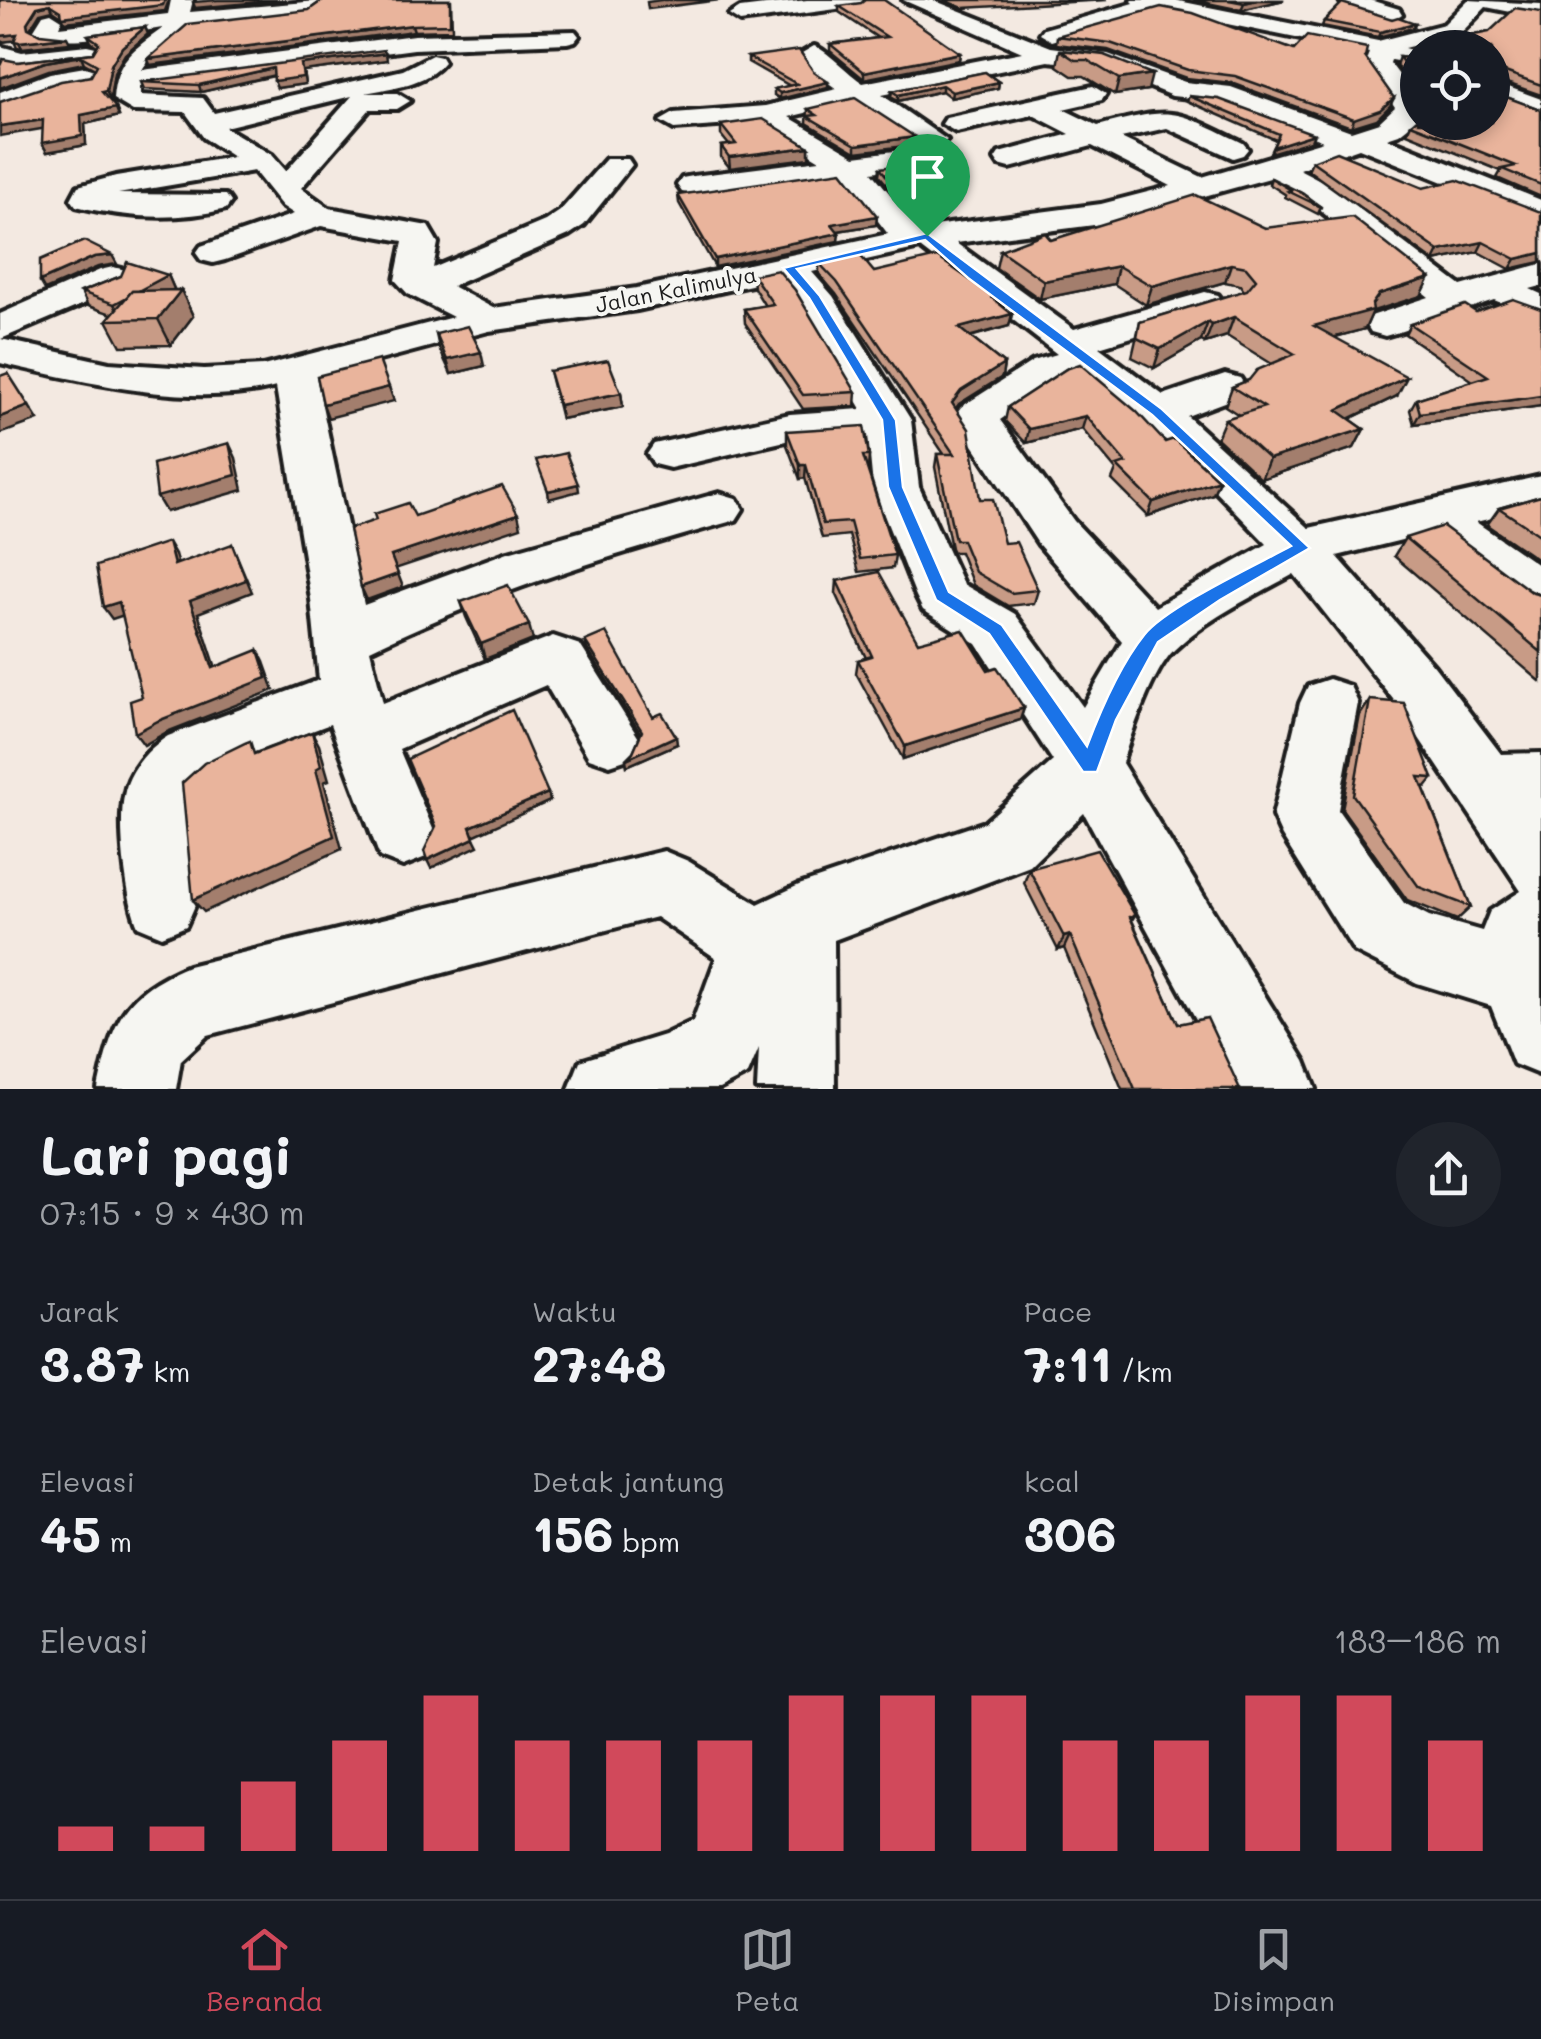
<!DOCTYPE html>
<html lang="id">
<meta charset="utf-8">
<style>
body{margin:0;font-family:Mali,sans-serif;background:#20242c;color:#f1f3f6;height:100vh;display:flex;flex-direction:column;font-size:38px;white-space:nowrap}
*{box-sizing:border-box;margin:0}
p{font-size:32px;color:#9ea1a6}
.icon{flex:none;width:55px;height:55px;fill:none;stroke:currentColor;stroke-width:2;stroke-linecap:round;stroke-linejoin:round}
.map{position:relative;height:1089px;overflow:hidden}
.panel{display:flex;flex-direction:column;background:#171b24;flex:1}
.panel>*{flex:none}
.tools{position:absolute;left:1400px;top:30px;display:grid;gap:20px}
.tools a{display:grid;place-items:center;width:110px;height:110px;border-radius:50%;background:#171b24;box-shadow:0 5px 15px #0003;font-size:50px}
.pin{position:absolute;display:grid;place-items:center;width:85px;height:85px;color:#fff;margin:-102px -42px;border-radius:50% 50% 50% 0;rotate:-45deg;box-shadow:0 0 10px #0007}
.pin .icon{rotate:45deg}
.round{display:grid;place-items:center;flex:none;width:105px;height:105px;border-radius:52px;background:#20242c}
.summary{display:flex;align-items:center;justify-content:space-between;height:170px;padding:0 40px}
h1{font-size:55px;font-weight:700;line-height:75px}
.figures{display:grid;grid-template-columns:repeat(3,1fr);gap:15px;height:170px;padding:10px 40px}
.figures div{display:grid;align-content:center}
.figures b{font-size:50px;font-weight:700}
.figures small{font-size:28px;font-weight:400}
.figures p{font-size:28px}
.chart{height:280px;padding:20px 40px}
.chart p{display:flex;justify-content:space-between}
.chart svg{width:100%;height:180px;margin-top:10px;stroke:#d1495b;stroke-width:6}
.dock{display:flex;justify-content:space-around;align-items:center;height:140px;border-top:2px solid #363941;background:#171b24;font-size:28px;color:#9ea1a6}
.dock a{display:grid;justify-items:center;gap:5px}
.dock .on{color:#d1495b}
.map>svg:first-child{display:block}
</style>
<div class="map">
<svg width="1541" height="1089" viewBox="0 0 1541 1089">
<rect width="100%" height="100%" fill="#f3e9e1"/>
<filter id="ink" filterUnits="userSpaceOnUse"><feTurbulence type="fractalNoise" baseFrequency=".01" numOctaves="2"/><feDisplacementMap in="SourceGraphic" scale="20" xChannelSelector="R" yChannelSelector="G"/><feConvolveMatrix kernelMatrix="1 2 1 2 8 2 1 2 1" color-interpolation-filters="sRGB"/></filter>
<g filter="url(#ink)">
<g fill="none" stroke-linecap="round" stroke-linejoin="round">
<defs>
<g id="minor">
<path d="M171,0H193L190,12L328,0L310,12L188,26C179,47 153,50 142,70L414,35L575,31L579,36L575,41L567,43L414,49L140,86V95L203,98L214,113L403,70L432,55L441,57L444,62C425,85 394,87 365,93H397L410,101L397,109H370L301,188L329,208L428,226L438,243L433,268L545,221L560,211L606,159H628L632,165L584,225L569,235L452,286L493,308L637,288L888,234L843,175L693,194L682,192L677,185L682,178L693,176L820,160L760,123L674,129L660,121L674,113L765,106L837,89L817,75L802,53L814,46C824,48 850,75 863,83L1022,52L903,0H933L1051,47L1108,54L1185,82L1231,87L1351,131L1379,122L1395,107L1365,63L1369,53L1159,10L1052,41L1040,34L1044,29L1134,3L1131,0H1174L1378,41L1444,24L1468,0L1541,4V18L1486,7L1460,34L1404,48L1418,52V65L1391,60L1390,63L1418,100V119L1399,134L1387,138L1541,200V221L1359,148L1299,169L1324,182L1461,286L1541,264V286L1530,289L1541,294V319L1494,300L1399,332L1385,336L1371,332L1366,324L1371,316L1429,297L1302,196L1270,178L1102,224L956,243L1074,329L1205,292L1218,295L1224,303L1218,311L1099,347L1163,395L1225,374L1240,378L1246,387L1240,396L1187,416L1309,528L1541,476V506L1476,522L1541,567V612L1522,607L1426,534L1337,556L1434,666L1501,754L1541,753V1075L1514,1064L1491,1006L1417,983L1354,951L1282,836L1273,816L1300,703L1308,686L1329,679L1350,686L1358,703L1338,810L1404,903L1429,916L1482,931L1490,911L1521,891L1393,699L1294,574C1254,596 1207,618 1174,650C1153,670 1131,734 1122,763L1305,1061L1316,1089H1234L1084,813L1030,866L834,940L835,1089H757L759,1048L748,1074L719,1089H569L580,1061L664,1035L693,1021L716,958L656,917L208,1035L181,1060L176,1089H98C112,1023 122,993 188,966L664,851L688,861L758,904L799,885L985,822L1053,761L977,644L923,610L916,596L873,487L868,435L790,440L670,468L654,464L647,454L654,444L790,414L861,409L798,301L779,279L637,310L489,331L316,377L364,605L508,552L719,493L736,498L743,509L736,520C611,555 487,593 370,650L383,703L553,636L580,645L640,740L631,758L610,765L589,758L546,685L399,749L436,836L426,857L403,866L380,857L330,724C296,738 203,764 187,796L196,903L186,926L162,936L138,926C126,899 118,826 124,796C128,771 148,748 168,736L319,680L311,599L276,387C190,409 85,382 0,363V314L100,270L113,267L126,270L131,278L126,286L1,339L109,363L204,369L263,366L453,317L408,294L395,280L403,241L321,226L225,260L213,263L201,260L196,253L201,246L294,214L282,206L254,171L118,194L226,195L231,202L226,209C177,221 125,218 76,206L71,199L78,186L116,176L233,157L204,138L185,112L133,111L113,99C116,59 133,50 163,28C134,32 53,50 33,31L43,15L51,13L62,20L59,27L168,14ZM1048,61L1101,67L1172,96L1218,101L1323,141L1202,177L1121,138L1167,128L1233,158L1243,155L1248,149L1243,143C1173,109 1175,106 1098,126L1063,109L1102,100L1106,94L1093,86L946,118L942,124L956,132L1033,115L1070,134L999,153L995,159L999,165L1010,168L1092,146L1171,186L1101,204L918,228L872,172L942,161L947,155L938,148L947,140L882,95ZM352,96L286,171L272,155L225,127ZM855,101L923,146L926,147L855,156L789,117ZM920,248L1057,354L1033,361L961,407L954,416L1039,545L1122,641L1083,707L1015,614L963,584L919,487L911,420L833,296L812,272ZM1081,372L1196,471L1267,544L1155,607L1074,521L1000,420L1061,379Z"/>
<path d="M807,0H870L859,6L740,22L729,15L740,8Z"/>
<path d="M1370,0L1399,9L1402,14L1391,21L1343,6L1340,1Z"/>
<path d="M87,45L96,47L99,52L96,57L21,66L0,61V46L22,52Z"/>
<path d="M85,67L94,70L98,75L94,80L64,85L0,109V92L50,73Z"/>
<path d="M1492,81L1541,99V116L1492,98Z"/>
</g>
</defs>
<use href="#minor" stroke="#1c1c1c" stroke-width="8"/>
<use href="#minor" fill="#f6f6f2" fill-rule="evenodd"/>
</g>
<g fill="#c89b86" stroke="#1c1c1c" stroke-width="2.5">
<path d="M0,0L165,11L65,22L62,16L53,10L40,13L30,29L40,34L70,43L22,48L17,47L14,40L0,42Z"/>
<path d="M323,0H451L452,30L414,31L150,65L148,59L309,10Z"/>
<path d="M943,0H1107L963,8Z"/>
<path d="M1193,0H1284L1241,10Z"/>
<path d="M839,6L960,53L959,60L864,79L830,51V44L878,38L839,12Z"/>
<path d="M1541,12V95L1492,78V48H1419L1422,40L1464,37L1489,32Z"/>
<path d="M1392,19L1415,23L1413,28L1378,37L1322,26L1324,21Z"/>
<path d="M145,27L148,34L125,54L114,73L109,99L116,108L119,116L85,124L86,145L47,152L42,143L95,69L84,63L49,70L0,88V66L18,62L93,53L97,46L91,42L88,35Z"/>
<path d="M1057,36L1294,50L1365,57L1390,106L1377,119L1351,127L1232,83L1186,78L1108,50L1056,44Z"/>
<path d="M1060,50L1104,55L1148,90L1115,95L1084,76H1072L1057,66Z"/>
<path d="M748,57L814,72L828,87L780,99L774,95V89L790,86L748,62Z"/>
<path d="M1399,57L1418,59V94L1396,65Z"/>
<path d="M387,60L303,71L305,84L277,88L274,76L201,92L144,89L141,82Z"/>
<path d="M985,72L999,82L998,88L951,98L942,91L898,101L891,97L892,91Z"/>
<path d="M1493,92L1541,110V197L1497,178L1501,171L1407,133L1411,124Z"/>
<path d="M1189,96L1311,141L1270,153L1276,140L1187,101Z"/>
<path d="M808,109L914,145L856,152L807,123Z"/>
<path d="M721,125L809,147V158L730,168L721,157V146L729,145L721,135Z"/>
<path d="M1312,161L1423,188L1541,212V262L1510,269L1478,252L1434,261L1308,170Z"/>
<path d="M880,168L932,192V198L901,202L879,175Z"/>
<path d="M1271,178L1321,207L1318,214L1285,197L1286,195L1269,184Z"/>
<path d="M678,195L877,216L876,225L838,231V241L715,267L679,203Z"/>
<path d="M1265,228L1421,296L1373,311L1365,329L1334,337L1397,396L1350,419L1364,429L1354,448L1261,479L1217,438L1225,419L1239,415L1225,406L1232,387L1249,380L1272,364L1227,336L1205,343L1201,341L1154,368L1132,357L1140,322L1244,291L1240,285L1225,282L1146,305L1114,284L1040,299L996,268L1000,250L1051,240Z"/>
<path d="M819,263L874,272L995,297V300L1012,314L1009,326L970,337L1004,364L1002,377L959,404L956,409L980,499L1004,543L1038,590L1034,603L1008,606L973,585L960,552H953L951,548L935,467L937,454H944L836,294L819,274Z"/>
<path d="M168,275L174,289L171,290H181L193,316L171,345L121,346L107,320L112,314L88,306L81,292L121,276Z"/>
<path d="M753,275L856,392L855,406L803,409L745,323L744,309L765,306L754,288Z"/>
<path d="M1476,312L1541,406L1414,424L1410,410L1416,399L1473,381L1405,334L1410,324Z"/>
<path d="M436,334L484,366L451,374L439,348Z"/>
<path d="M1066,369L1219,480L1213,494L1148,516L1112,480L1116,470L1082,429L1026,443L1005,421L1008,407Z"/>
<path d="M549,371L621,393L623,407L561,419Z"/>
<path d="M787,431L869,456L868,469L895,555L893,568L859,572L849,535L822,538L805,478L800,479L787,445Z"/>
<path d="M1541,496V562L1487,525L1499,508Z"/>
<path d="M1405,538L1541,595V682L1394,556Z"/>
<path d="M837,581L918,642L988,670L1024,708L1020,720L903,759L856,673L858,660L866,658L836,593Z"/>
<path d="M461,602L533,640L485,659L466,617Z"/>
<path d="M585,641L653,717L677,744L627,766L626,759L633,752L641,734L587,649Z"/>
<path d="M1370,700L1433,778L1424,789L1471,907L1457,920L1407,900L1342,809L1360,715Z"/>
<path d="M1029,869L1135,915L1132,920L1178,1024L1240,1089H1122L1064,948L1058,950L1024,883Z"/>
</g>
<g fill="#a37e6d" stroke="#1c1c1c" stroke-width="2.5">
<path d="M165,0H169L165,11L65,22L62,17Z"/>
<path d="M218,0H285L195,8L193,2Z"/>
<path d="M661,0H720L648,9L647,2Z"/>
<path d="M1257,0H1284L1241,10L1244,3Z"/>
<path d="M50,4L53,10L40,13L30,29L28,28L27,23L37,7Z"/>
<path d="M1415,23L1413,28L1378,37L1380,32Z"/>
<path d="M412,25L414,31L150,65L148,59Z"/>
<path d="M145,27L148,34L125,54L114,73L110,99L106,91L111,65L122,47Z"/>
<path d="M17,34L20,40L0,42V36Z"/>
<path d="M67,37L70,43L22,48L19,42Z"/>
<path d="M386,53L387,60L303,71L305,84L277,88L274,81L301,64Z"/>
<path d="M960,53L959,60L864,79V72Z"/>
<path d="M81,56L84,63L49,70L0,88V78L45,62Z"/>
<path d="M273,68L275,75L201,92L199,85Z"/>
<path d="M1152,74L1148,90L1115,95L1119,79Z"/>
<path d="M828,82V87L780,99V93Z"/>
<path d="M999,82L998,88L951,98L952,92Z"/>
<path d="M942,85V91L898,101V95Z"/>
<path d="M1394,98L1390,106L1377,119L1351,127L1354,119Z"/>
<path d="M116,108L119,116L85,124L86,145L47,152L42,143L81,115Z"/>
<path d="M43,120L47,128L0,136V126Z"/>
<path d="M1314,134L1311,141L1270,153L1273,147Z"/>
<path d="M915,137L914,145L856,152V145Z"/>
<path d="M809,147V158L730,168L729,157Z"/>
<path d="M932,192V198L901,202L902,195Z"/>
<path d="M877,216L876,225L831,232L832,224Z"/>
<path d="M839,233L838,241L715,267V259Z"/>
<path d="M1483,242L1478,252L1434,261L1439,251Z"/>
<path d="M1541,253V262L1510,269L1516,259Z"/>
<path d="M112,255L117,264L98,267L45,290L40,281L94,257Z"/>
<path d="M1231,264L1225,282L1146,305L1152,286Z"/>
<path d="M1118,266L1114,284L1040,299L1044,281Z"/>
<path d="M168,275L174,289L121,318L114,304Z"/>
<path d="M1430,278L1421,296L1373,311L1365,329L1306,345L1314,326L1372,304L1379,294Z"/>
<path d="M181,290L193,316L171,345L158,319Z"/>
<path d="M1012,314L1009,326L957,340L959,328Z"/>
<path d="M1234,317L1227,336L1205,343L1212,325Z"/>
<path d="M1208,322L1201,341L1154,368L1160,349Z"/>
<path d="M481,352L484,366L451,374L447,360Z"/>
<path d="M1004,364L1002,377L959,404L950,416L952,403L961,391Z"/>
<path d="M1407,377L1397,396L1328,429L1337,410Z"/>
<path d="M389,387L394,401L328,418L323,404Z"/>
<path d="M621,393L623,407L561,419L559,405Z"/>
<path d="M1541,396V406L1414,424L1420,413Z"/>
<path d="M29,406L38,420L0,434V417Z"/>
<path d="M1086,416L1082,429L1026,443L1029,429Z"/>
<path d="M1364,429L1354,448L1261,479L1269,459Z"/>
<path d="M229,443L236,458L243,490L166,512L157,497Z"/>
<path d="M800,465H806L805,478L800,479Z"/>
<path d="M1219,480L1213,494L1148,516L1153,502Z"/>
<path d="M578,484L579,491L549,499L548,491Z"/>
<path d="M518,514L521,527L395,569L391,556Z"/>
<path d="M168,542L175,554L181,577L174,565Z"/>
<path d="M232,544L252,592L198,613L220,680L213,668L190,601Z"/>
<path d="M398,574L403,587L367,600L361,587Z"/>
<path d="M119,602L127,614L112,619L103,607Z"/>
<path d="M529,625L533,640L485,659L481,644Z"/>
<path d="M258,650L264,662L274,690L167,732L144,745L135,733Z"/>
<path d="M1024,708L1020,720L903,759L905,746Z"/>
<path d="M312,732L319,745L329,780L324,782L342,849L204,912L193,900L316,769Z"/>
<path d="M676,736L677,744L627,766L626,759Z"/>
<path d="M548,793L550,801L473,836L470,827Z"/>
<path d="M474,838L478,846L431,868L427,860Z"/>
<path d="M1070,935L1064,948L1058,950L1064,937Z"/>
</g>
<g fill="#e9b49c" stroke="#1c1c1c" stroke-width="2.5">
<path d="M0,0H165L163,5L62,17L61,11L50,4L37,7L27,23L28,28L40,34L67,37L19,42L14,41L17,34L0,36Z"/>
<path d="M323,0H450V24L412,25L148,59L188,24L309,10Z"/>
<path d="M865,0H884L960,53L864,72L830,44L887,37L839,6L861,3Z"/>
<path d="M1229,0H1257L1244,3Z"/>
<path d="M1342,3L1392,19L1398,17L1415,23L1380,32L1324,21Z"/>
<path d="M1161,7L1193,13L1294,50L1307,36L1367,48L1365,57L1394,98L1380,110L1354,119L1235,76L1188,70L1110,43L1057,36Z"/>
<path d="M1515,8L1541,12V85L1497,69L1492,73V48H1423L1422,40L1452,33L1464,37L1489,32Z"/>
<path d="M145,27L122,47L111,65L106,91L102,92L116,108L81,115L82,136L42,143L43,120L0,126V102L61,81L91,76L97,65L81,56L45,62L0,78V66L3,59L18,62L93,53L99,43L88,35Z"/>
<path d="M384,50L386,53L301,64L303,77L274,81L273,68L199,85L141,82Z"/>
<path d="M799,50L814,72L828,82L780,93L774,89L797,84L748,57Z"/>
<path d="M1060,50L1104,55L1152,74L1119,79L1087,60H1075Z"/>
<path d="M1399,57L1418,59V81Z"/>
<path d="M985,72L999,82L952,92L942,85L898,95L892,91Z"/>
<path d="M1492,79L1493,92L1541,110V185L1502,169L1516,166L1411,124L1418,118V122H1492Z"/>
<path d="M1189,96L1219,99L1314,134L1273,147L1279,134Z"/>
<path d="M855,98L915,137L856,145L807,116L817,115L808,109Z"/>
<path d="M763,119L809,147L729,157L721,146L736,144L721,125Z"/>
<path d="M1336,152L1423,188L1457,180L1541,212V253L1516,259L1483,242L1439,251L1312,161Z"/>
<path d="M909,164L932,192L902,195L880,168Z"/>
<path d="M842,171L877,216L832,224L839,233L715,259L678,195Z"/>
<path d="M1271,178L1302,193L1321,207L1288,191L1291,190Z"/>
<path d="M1196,195L1265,228L1352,217L1430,278L1379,294L1372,304L1373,310L1314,326L1407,377L1337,410L1364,429L1269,459L1225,419L1264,407L1232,387L1249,380L1257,370L1295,354L1234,317L1212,325L1208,322L1160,349L1137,338L1140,322L1247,290L1256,279L1246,267L1231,264L1152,286L1118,266L1044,281L1000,250L1045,233L1051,240Z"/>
<path d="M84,241L112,255L94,257L40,281V260Z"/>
<path d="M859,254L874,272L937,257L995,297L992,298L1012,314L959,328L1004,364L961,391L952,403L969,429L980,499H993L1004,543L1016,542L1038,590L1011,593L975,572L962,540H955L937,454H954L837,282L819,263Z"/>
<path d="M127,262L168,275L138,291H132L127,297L114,304L81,292L121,276Z"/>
<path d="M778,270L795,290L856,392L803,395L744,309L773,304L753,275Z"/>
<path d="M181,290L158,319L107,320L132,291Z"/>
<path d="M1513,299L1541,309V396L1420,413L1416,399L1488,376L1410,324L1465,305L1476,312Z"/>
<path d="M468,326L481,352L447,360L436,334Z"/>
<path d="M379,360L389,387L323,404L317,376Z"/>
<path d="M608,360L621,393L559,405L549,371Z"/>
<path d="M1080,364L1136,411L1165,442L1174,439L1219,480L1153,502L1117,466L1126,463L1086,416L1029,429L1008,407L1066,369Z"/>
<path d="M8,373L29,406L0,417V376Z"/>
<path d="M864,426L869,456H863L895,555L860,559L850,522L823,524L806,465H800L787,431Z"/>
<path d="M229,443L236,475L157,497L153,464Z"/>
<path d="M566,453L578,484L548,491L536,460Z"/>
<path d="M502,486L518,514L391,556L398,574L361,587L349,529L376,520L374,514L408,503L415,516Z"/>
<path d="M1541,496V536L1499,508Z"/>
<path d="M1443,526L1533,593L1541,595V652L1405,538Z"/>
<path d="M168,542L174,565L232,544L246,580L190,601L213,668L258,650L267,678L158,721L135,733L130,701L142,697L119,602L103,607L96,566Z"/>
<path d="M879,572L918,642L963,630L988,670L997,667L1024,708L905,746L858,660L872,656L837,581Z"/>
<path d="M508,585L529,625L481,644L461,602Z"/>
<path d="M606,632L653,717L662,713L676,736L626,759L633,752L642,731L585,641Z"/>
<path d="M1370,700L1404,703L1433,778L1419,777L1471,907L1419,887L1353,795Z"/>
<path d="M512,710L548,793L470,827L474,838L427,860L424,851L436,826L407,759Z"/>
<path d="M312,732L321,766L316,769L334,836L193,900L182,783L204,763L245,743L250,741L254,754Z"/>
<path d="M1097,850L1135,915L1130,917L1178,1024L1207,1018L1240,1089H1135L1070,935L1064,937L1029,869Z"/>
</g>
</g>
<path fill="#1a73e8" stroke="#fff" stroke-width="2.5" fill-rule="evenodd" d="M927,233L1162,409L1310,548L1220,600L1158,642L1116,720L1097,772H1083L989,634L936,600L888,487L882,420L809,298L783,268ZM925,240L968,278L1152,415L1291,546C1256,565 1166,607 1144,635C1120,665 1101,709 1087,746L1002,625L949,592L903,487L896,420L820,296L797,269Z"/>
<g text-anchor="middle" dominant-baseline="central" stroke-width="8" stroke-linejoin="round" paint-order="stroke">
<g font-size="22" fill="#1c1c1c" stroke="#f6f6f2">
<text transform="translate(676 289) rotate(-11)">Jalan Kalimulya</text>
</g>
</g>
</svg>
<div class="tools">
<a><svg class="icon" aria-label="locate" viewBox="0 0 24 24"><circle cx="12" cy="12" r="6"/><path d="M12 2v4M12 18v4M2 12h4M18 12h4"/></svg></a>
</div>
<div class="pin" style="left:927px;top:236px;background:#1e9e55"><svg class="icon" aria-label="arrive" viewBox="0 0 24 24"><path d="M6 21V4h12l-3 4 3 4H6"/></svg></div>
</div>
<section class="panel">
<div class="summary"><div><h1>Lari pagi</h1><p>07:15 · 9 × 430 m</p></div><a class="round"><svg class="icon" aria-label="share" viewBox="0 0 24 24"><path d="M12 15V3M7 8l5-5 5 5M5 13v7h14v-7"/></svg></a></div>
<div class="figures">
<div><p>Jarak</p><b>3.87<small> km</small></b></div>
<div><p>Waktu</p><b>27:48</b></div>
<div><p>Pace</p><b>7:11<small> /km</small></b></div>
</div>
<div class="figures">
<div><p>Elevasi</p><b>45<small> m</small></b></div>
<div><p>Detak jantung</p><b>156<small> bpm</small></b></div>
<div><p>kcal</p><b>306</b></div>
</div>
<div class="chart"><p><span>Elevasi</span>183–186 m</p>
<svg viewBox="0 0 160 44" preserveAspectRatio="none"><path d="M5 44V38M15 44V38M25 44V27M35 44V17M45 44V6M55 44V17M65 44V17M75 44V17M85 44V6M95 44V6M105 44V6M115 44V17M125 44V17M135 44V6M145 44V6M155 44V17"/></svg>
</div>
</section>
<nav class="dock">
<a class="on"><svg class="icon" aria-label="home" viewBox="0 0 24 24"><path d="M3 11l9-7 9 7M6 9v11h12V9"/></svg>Beranda</a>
<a><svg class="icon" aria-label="map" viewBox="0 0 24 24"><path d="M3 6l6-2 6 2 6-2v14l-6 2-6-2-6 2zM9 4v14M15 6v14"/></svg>Peta</a>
<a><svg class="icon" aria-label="saved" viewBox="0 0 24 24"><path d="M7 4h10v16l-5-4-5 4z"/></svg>Disimpan</a>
</nav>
